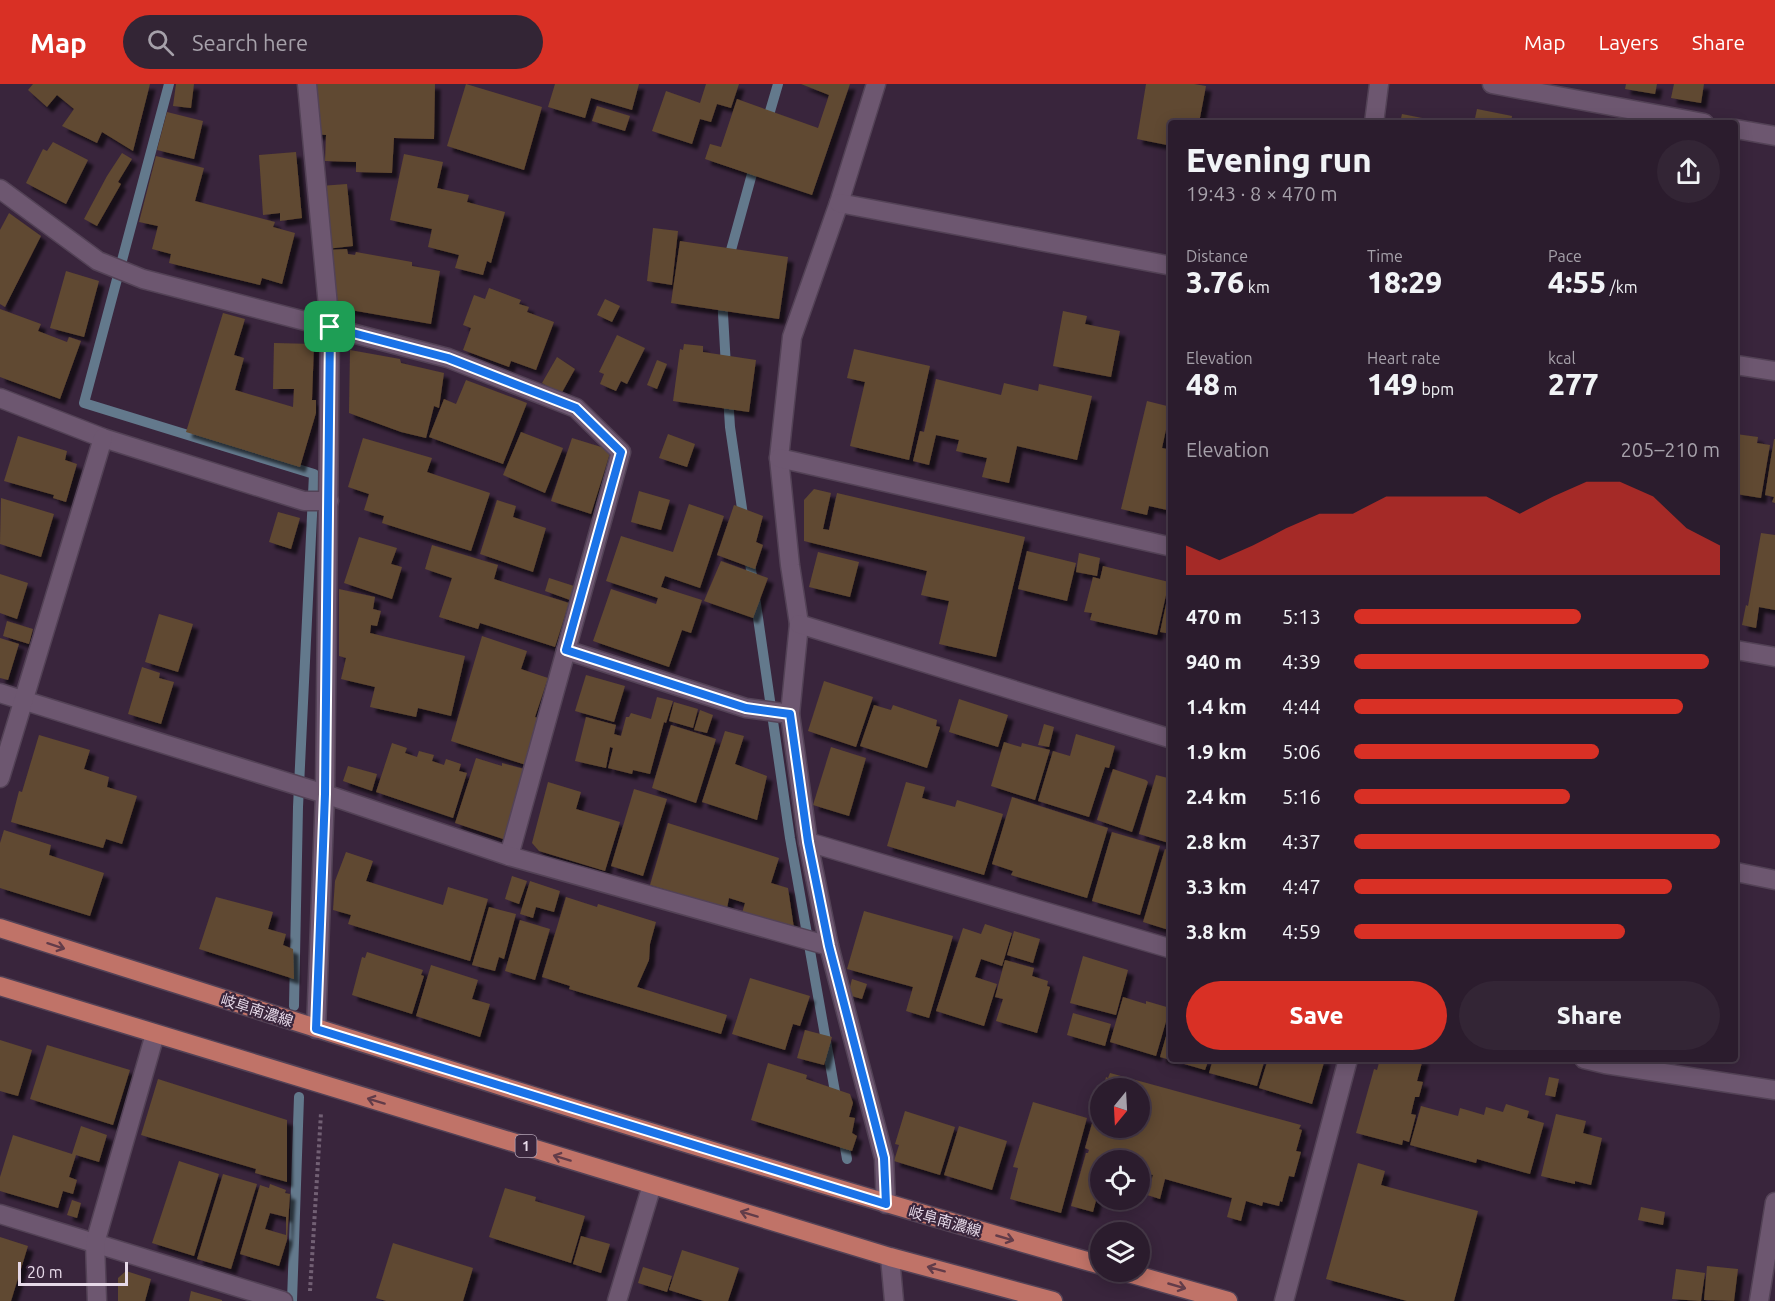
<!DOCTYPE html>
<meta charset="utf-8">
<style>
body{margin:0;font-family:Ubuntu,"Noto Sans JP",sans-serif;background:#332535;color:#f1f3f6;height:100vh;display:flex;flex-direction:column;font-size:22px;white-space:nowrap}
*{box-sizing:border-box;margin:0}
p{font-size:20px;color:#a6a1aa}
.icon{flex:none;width:33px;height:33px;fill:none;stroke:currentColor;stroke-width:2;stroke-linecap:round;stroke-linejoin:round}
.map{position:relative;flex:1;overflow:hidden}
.details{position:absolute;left:1168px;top:36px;width:570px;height:942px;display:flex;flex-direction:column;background:#2b1c2d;border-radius:6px;box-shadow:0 3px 15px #0003,0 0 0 2px #473a49}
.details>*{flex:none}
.needle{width:39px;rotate:198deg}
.buttons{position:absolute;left:1090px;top:994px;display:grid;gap:12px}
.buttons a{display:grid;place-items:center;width:60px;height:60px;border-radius:50%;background:#2b1c2d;box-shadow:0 3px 15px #0003,0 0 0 2px #473a49;font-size:30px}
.scale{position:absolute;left:18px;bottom:15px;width:110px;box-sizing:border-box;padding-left:6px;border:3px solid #e6d9e8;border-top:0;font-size:16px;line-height:21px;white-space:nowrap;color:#e6d9e8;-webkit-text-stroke:4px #39253c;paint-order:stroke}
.pin{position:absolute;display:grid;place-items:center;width:51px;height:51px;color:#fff;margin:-26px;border-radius:12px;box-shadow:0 3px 9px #0006}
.round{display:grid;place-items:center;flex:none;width:63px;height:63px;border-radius:32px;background:#332535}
.headline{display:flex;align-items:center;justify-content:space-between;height:102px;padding:0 18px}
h1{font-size:33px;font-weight:800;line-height:45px}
.stats{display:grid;grid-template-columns:repeat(3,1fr);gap:9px;height:102px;padding:6px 18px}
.stats div{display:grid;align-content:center}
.stats b{font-size:30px;font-weight:800}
.stats small{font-size:16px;font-weight:400}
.stats p{font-size:16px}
.chart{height:168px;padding:12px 18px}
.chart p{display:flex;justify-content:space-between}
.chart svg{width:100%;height:108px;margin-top:6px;fill:#d93025;opacity:.7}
.primary-button{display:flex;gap:12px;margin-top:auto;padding:12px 18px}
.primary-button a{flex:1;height:69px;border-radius:36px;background:#d93025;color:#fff;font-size:24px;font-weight:800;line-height:69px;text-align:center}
.primary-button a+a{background:#332535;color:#f1f3f6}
ul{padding:0 18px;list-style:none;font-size:20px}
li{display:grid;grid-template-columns:96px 72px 1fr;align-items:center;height:45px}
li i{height:15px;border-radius:8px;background:#d93025}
header{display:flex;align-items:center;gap:36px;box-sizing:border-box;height:84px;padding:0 30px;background:#d93025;color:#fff}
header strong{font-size:28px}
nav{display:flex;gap:33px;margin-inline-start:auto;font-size:21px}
.search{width:420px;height:54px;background:#332535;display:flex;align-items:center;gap:15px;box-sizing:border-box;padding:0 21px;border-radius:33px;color:#a6a1aa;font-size:22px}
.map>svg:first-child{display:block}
</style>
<header>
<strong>Map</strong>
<div class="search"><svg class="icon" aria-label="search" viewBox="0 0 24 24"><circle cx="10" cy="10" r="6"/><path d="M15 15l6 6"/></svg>Search here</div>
<nav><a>Map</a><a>Layers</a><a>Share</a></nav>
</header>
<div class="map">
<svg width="1775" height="1217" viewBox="0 0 1775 1217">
<defs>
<filter id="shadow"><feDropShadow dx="5.5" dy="5.5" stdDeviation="1.5" flood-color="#0009"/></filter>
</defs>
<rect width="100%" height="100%" fill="#39253c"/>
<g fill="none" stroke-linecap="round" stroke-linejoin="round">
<g stroke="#63798c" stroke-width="10">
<path d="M169,0L84,319L314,390L298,723L294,922"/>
<path d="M766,41L778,0"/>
<path d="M728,177L755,79"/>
<path d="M722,212L726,283"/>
<path d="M728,311L730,343L744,438"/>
<path d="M749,472L790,754L837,1019"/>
<path d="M843,1052L847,1075"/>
<path d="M292,1217L299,1013"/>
</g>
</g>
<g fill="#604930" fill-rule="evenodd" filter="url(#shadow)">
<path d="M33,0H150L133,67L102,48L97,59L62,42L74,25L57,11L47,23L28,6Z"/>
<path d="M176,0H194L191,24L173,22Z"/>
<path d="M310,0H435L434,55L394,54L392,89L356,88V78L325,77L326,51L314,50Z"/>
<path d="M466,0L542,23L524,86L447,62Z"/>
<path d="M555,0H639L632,26L591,14L585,34L548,23Z"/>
<path d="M706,0H739L731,24L717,20L711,38L700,35L692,60L652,47L666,7L700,19Z"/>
<path d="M801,0H850L812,111L705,75L710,60L721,63L737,15L818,44L829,11Z"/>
<path d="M1146,0H1194L1206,2L1199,39H1172V62L1137,55Z"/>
<path d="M1626,0H1657L1655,10L1625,5Z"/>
<path d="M1674,0H1704L1701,19L1671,14Z"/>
<path d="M597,22L630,32L625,47L592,37Z"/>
<path d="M1477,25L1512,32L1511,39H1474Z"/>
<path d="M167,28L203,37L194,75L157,66Z"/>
<path d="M1402,30L1437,37V39H1400Z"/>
<path d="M53,58L88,76L66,120L26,99L43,65L47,67Z"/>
<path d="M296,68L302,134L280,137V129L263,131L259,71Z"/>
<path d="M122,69L132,75L118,98L121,100L97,142L84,135L107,92Z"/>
<path d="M404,70L443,78L437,104L469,111L467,118L505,128L491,179L487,177L483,191L455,184L459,171L428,163L432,145L390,136Z"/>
<path d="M156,72L204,84L195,117L275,138L273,143L295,149L282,200L262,194L260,201L169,179L171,170L152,165L158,142L139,138Z"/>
<path d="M347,100L353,162L326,165L320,102Z"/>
<path d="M9,129L41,152L5,223L0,220V146Z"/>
<path d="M653,144L678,147L672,201L647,197Z"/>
<path d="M680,157L788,173L779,235L671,219Z"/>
<path d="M347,165L348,170L355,171L356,168L412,178V182L440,187L431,240L339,224L340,220L331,218L326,166Z"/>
<path d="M66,187L99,197L84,253L50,244Z"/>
<path d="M489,204L521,216L519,220L529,223L527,228L554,238L536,286L511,277L509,283L463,266L471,244L463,241L474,211L485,215Z"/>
<path d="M605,215L620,222L612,238L597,231Z"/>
<path d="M0,225L41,240L38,247L67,258L69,253L81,257L60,315L0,293Z"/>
<path d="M1063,227L1087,232L1085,240L1120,247L1111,293L1053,282Z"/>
<path d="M223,229L245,235L234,271L244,274L235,306L293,323L294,305H273L274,259L314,260L312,316H316V329L300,383L186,348Z"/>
<path d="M617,251L645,264L627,300L621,297L616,307L600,300L604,290L599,288Z"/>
<path d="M684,260L703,262V268L756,276L749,328L673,317L680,265L683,266Z"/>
<path d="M854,265L930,282L909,376L850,362L865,298L847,294Z"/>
<path d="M350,266L400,275L401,279L444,289L439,324L434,322L426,354L401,348L349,329Z"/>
<path d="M557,273L575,285L561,310L542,299Z"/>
<path d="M657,276L667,280L657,305L647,301Z"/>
<path d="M936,295L1001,311L1004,299L1038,307L1039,300L1092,312L1077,376L1017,362L1009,399L982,393L987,374L956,367L959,356L936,351L929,381L913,377L920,347L924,348Z"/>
<path d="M466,296L527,319L503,380L429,353L444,315L456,320Z"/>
<path d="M1147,317L1171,323L1162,364L1172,366V414L1167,426L1149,422L1147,431L1121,425Z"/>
<path d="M521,348L563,364L545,409L503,391Z"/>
<path d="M668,350L695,360L687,383L659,374Z"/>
<path d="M1736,350L1758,353L1757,359L1770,361L1761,414L1736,410Z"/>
<path d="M18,352L67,367L65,376L77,380L66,418L53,414L54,411L4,397Z"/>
<path d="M363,354L432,374L427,388L490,409L471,467L382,439L384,432L364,426L369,410L348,403Z"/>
<path d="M572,354L611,366L591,430L551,417Z"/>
<path d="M1774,355H1775V419L1772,418L1774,413L1765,411Z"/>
<path d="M814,405L831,409L823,445L829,446L837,409L1025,453L996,573L939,560L949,517L921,511L927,487L804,457V416Z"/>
<path d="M639,407L670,416L661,446L631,438Z"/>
<path d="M1,414L54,430L41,473L0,460Z"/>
<path d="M497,416L516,422L513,433L546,444L533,488L480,470Z"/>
<path d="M689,420L724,432L700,504L665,492L661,503L702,516L691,549L682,546L669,583L593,557L611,505L656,520L658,514L606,497L621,452L673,468Z"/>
<path d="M734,421L763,432L756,458L763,461L755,485L717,471Z"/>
<path d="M278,428L300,434L291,465L269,458Z"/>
<path d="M1761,449L1775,451V526L1759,523L1756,544L1742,541L1746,521L1748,522Z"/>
<path d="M359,453L397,464L391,480L402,483L392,515L344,499Z"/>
<path d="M432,461L498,481L494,495L569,519L555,563L480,539L478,545L439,533L452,494L425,485Z"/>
<path d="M1027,467L1076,479L1067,517L1018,505Z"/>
<path d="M818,468L859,478L850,513L809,503Z"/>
<path d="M1079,469L1100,474L1097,492L1076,488Z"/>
<path d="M721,477L768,494L753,534L704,517Z"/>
<path d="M1103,482L1169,498L1157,551L1090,536L1092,529L1084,528L1093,493L1100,495Z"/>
<path d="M0,490L28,499L17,535L0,529Z"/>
<path d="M549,494L574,502L570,516L545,507Z"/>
<path d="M339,505L375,513L373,525L381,527L377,542L371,541L370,549L465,572L451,632L418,624L416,633L370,623L375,603L341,595L346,574L339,572Z"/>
<path d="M1166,520L1172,521V550L1160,548Z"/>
<path d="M159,530L193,540L178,588L145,578Z"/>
<path d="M7,537L33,545L29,560L3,552Z"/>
<path d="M482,552L527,567L521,585L548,594L535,633L541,635L526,681L451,657Z"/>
<path d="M0,554L19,560L8,596L0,594Z"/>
<path d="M142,583L160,589L159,594L174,598L161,640L128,630Z"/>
<path d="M586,591L625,602L614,638L575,627Z"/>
<path d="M824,597L873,613L856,663L808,647Z"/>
<path d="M657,613L673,617L666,639L664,638L650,690L633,686L632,690L608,684L613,664L610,663L606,684L575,677L586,633L616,641L614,650L621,652L626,633H629L631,629L651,635Z"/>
<path d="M959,615L1008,631L998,663L949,648Z"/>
<path d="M674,618L698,625L693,644L669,637Z"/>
<path d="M874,621L891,626L893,621L937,636L936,642L940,643L927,684L860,662Z"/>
<path d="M700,626L713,631L707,649L694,646Z"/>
<path d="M1044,640L1054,643L1049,663L1038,661Z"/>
<path d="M671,641L716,655L696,719L652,704Z"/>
<path d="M725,647L744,652L735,680L767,692L757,736L702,718Z"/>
<path d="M1076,650L1115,662L1109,684L1105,683L1089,733L1038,717L1053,667L1070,672Z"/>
<path d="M39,651L90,666L84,685L109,693L107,703L137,712L122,760L106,755L103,764L11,738L19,707L22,708Z"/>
<path d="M1004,658L1021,663L1022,659L1050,666L1035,716L991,702Z"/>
<path d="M392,659L407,664L405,669L417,673L419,667L434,671L432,677L444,681L446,675L461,680L459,687L467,689L453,734L376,708Z"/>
<path d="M831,663L866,674L849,732L813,721Z"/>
<path d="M476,674L502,682V679L528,686L509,757L455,739Z"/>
<path d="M348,682L377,690L372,707L343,697Z"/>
<path d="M1113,685L1146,696L1148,698L1132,748L1097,736Z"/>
<path d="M1156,691L1172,695V760L1139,750Z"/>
<path d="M548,698L581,708L576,725L620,738L605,787L539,767L532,759Z"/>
<path d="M906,698L925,703L922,714L955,723L957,716L1003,730L984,791L887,762Z"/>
<path d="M634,705L667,715L643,792L611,782Z"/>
<path d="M1012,713L1108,744L1087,814L1011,791L1013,787L992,780Z"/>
<path d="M668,739L779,774L771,799L788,804L794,844L742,829L745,819L729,814L727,824L650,801Z"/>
<path d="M4,746L51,761L49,771L104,789L90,832L0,804V759Z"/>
<path d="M1112,748L1160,762L1140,831L1092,817Z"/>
<path d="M1165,765L1172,767V847L1143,838Z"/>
<path d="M346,768L373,777L366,797L443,821L448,803L488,815L470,877L348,840L351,831L333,826L335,797Z"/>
<path d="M512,792L527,797L519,820L505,815Z"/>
<path d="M530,797L560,807L554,828L536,823L533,834L520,830Z"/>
<path d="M216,813L273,828L268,845L286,850L283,861L293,865L294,895L199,865Z"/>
<path d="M566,813L597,823L598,820L656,838L650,860L649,876L637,903L727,931L721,950L569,905L570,902L542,893Z"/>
<path d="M489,823L516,830L504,875L499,873L495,887L472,881Z"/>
<path d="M864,827L953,852L929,934L906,927L913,903L847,885Z"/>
<path d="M520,836L550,845L535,896L505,887Z"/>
<path d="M985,840L1012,849L1002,882L981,875L975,893L997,900L984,942L936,927L963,844L981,850Z"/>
<path d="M1014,847L1040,855L1033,879L1007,871Z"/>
<path d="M367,868L423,886L421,891L424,892L412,930L352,911L362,873L365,874Z"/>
<path d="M1083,872L1128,886L1116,931L1070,919Z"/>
<path d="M1005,876L1034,884L1032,892L1048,897L1047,902L1050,903L1037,949L996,937L1003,915L995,913Z"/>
<path d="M431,881L478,896L472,915L490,920L480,953L416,932Z"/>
<path d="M750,894L810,912L800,942L793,940L785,966L732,950Z"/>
<path d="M852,895L867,900L862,915L848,911Z"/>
<path d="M1123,913L1146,920V917L1170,924L1156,972L1110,958Z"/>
<path d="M1073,929L1111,940L1105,962L1067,951Z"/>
<path d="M1171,935L1172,975H1209L1205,986L1160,973Z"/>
<path d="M805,946L832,953L824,981L797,974Z"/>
<path d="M0,956L32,966L18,1012L0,1007Z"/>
<path d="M47,961L130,986L113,1041L30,1015Z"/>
<path d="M1213,975H1265L1257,1002L1209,989Z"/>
<path d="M1268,975H1325L1312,1020L1259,1004Z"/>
<path d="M1380,975H1423L1417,997L1423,998L1419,1013H1415L1411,1030L1416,1031L1409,1058L1403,1056L1402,1061L1356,1049L1374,985L1377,986Z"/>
<path d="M768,979L807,991L806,995L850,1010L853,1019L849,1033L855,1034L852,1049L857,1052L852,1067L751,1036Z"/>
<path d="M1110,989L1301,1041L1299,1045L1302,1046L1296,1067L1301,1068L1294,1093L1289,1092L1282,1118L1280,1117L1279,1122L1263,1118L1262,1122L1246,1117L1241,1137L1227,1133L1232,1114L1165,1095L1160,1115L1147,1111L1153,1091L1140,1088V1077H1103V1073L1101,1077V1098L1093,1128L1071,1122L1086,1069H1088L1089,1066L1085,1064L1093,1036L1090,1035L1095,1018L1099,1019L1101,1013V1044H1140V1005H1103L1106,993L1108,994Z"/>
<path d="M1549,993L1559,995L1555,1013L1545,1011Z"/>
<path d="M158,995L287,1036V1098L255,1089L256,1085L141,1051Z"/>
<path d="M1033,1018L1087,1034L1061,1129L1010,1115L1018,1084L1013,1083Z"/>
<path d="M1506,1020L1529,1027L1527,1034L1544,1039L1530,1090L1477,1075L1476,1079L1410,1061L1421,1022L1458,1032L1460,1024L1484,1031L1486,1023L1503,1028Z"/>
<path d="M905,1027L955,1043L940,1091L894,1077L899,1061L895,1060Z"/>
<path d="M1556,1030L1586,1037L1583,1049L1602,1054L1591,1101L1575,1097V1100L1541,1092Z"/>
<path d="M81,1042L107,1051L99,1078L76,1071L69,1093L77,1096L73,1110L63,1107L58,1124L0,1107V1093L13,1051L72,1070Z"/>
<path d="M959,1042L1007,1057L992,1106L944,1091Z"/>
<path d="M179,1077L219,1090L194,1172L152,1159Z"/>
<path d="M1358,1079L1385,1087L1381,1101L1478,1127L1454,1217H1407L1326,1195Z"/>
<path d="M223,1090L257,1100L231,1185L197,1175Z"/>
<path d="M270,1100L286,1106L285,1109L290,1110L287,1156L279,1182L240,1170L260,1101L269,1104ZM270,1129L286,1133V1151L265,1145Z"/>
<path d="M505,1104L536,1113L535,1117L585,1132L571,1179L489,1153Z"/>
<path d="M72,1116L81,1119L77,1134L67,1131Z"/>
<path d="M1641,1123L1665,1128L1663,1141L1638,1136Z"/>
<path d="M581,1152L610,1160L601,1189L573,1180Z"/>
<path d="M0,1153L28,1162L11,1217H0Z"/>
<path d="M393,1159L473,1184L463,1217H386L376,1214Z"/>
<path d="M682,1166L739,1184L728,1217H704L669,1206Z"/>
<path d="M1707,1182L1738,1185L1734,1217L1704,1216Z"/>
<path d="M643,1183L672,1192L667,1208L638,1199Z"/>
<path d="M1676,1185L1705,1189L1701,1217L1672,1215Z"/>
<path d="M126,1187L151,1195L145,1217H118V1194Z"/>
<path d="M191,1207L222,1216V1217H189Z"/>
</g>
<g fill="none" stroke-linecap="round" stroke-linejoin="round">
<defs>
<g id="minor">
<path d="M307,0L330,243L325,710L316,945"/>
<path d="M876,0L839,119L792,253L779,374L790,481L799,540L790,630L808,758L829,862L884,1074L886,1120"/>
<path d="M1492,0L1704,39"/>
<path d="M1374,39L1379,0"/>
<path d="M1736,45L1775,52"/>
<path d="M0,105L98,177L143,195L448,274L576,324L621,368L509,772"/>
<path d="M839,119L1172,182"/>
<path d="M1736,281L1775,287"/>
<path d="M0,314L103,354L304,417H329"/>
<path d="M779,374L1172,463"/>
<path d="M799,540L1172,655"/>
<path d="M566,566L746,624L790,630"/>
<path d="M1736,566L1775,573"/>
<path d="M0,609L325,710L509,772L829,862"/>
<path d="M0,694L103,354"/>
<path d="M808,758L1172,865"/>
<path d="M1736,788L1775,796"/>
<path d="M1584,975L1605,980L1775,1006"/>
<path d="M0,1130L283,1217"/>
<path d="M890,1173L894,1217"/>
<path d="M97,1217L95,1159L155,950"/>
<path d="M617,1217L652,1101"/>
<path d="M1284,1217L1348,975"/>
<path d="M1759,1217L1775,1118"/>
</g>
<g id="major">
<path d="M0,844C366,960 732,1077 1101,1181"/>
<path d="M0,902L890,1173L1053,1217"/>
<path d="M1125,1188L1228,1217"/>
</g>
</defs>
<use href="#minor" stroke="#534256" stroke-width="21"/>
<use href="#major" stroke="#534256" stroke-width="21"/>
<path stroke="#726074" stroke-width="4" stroke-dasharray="3 3" stroke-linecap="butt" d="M310,1207L321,1029"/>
<use href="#minor" stroke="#6d5770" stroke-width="18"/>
<use href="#major" stroke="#c07368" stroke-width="18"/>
</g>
<defs><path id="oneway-shaft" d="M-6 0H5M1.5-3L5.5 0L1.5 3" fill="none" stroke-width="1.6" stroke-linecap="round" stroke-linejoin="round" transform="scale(1.5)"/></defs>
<g stroke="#623c49">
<use href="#oneway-shaft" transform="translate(56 862) rotate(18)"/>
<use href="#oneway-shaft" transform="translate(376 1017) rotate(-163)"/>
<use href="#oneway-shaft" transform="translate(562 1074) rotate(-163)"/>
<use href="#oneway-shaft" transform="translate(749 1130) rotate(-163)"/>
<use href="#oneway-shaft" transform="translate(1005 1154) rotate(16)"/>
<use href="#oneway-shaft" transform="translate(936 1185) rotate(-165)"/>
<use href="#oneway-shaft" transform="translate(1177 1202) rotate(16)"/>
</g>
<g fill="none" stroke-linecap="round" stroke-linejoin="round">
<defs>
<path id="route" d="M330,243L448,274L576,324L621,368L566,566L746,624L790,630L808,758L829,862L884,1074L886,1120L316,945L325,710Z"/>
</defs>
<use href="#route" stroke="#fff" stroke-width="12"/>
<use href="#route" stroke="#1a73e8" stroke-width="8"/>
</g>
<g text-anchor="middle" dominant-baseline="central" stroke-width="4.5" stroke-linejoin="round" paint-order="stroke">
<rect fill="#39253c" stroke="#b2a3b4" stroke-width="1.5" x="515.5" y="1051" width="21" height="22" rx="4.5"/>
<g font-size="14" font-weight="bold" fill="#e6d9e8">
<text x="526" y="1062">1</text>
</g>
<g font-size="15" fill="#e6d9e8" stroke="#39253c">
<text transform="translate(257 926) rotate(18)">岐阜南濃線</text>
<text transform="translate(945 1137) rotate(16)">岐阜南濃線</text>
</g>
</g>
</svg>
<div class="buttons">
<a><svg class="needle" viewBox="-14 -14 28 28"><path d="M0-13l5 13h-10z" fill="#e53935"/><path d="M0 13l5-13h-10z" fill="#a6a1aa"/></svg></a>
<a><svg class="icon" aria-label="locate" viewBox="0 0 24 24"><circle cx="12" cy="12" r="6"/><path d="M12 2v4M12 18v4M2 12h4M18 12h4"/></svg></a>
<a><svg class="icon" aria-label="layers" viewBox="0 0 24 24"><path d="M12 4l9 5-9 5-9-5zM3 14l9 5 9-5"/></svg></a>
</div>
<div class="scale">20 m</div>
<div class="pin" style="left:330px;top:243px;background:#1e9e55"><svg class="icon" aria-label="arrive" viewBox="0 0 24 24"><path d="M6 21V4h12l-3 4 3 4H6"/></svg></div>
<section class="details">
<div class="headline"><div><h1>Evening run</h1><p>19:43 · 8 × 470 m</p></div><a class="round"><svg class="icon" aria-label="share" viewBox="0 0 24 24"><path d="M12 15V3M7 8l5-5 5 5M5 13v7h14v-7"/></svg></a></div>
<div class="stats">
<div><p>Distance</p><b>3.76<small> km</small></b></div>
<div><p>Time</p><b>18:29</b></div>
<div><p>Pace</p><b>4:55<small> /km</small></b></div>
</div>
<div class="stats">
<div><p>Elevation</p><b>48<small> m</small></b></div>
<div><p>Heart rate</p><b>149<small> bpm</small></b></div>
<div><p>kcal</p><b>277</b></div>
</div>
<div class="chart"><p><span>Elevation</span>205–210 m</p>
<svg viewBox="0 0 160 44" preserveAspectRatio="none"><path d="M0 44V32L10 38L20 32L30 25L40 19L50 19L60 12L70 12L80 12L90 12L100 19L110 12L120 6L130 6L140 12L150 25L160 32V44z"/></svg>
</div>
<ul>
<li><b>470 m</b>5:13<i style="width:62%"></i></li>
<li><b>940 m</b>4:39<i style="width:97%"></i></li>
<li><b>1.4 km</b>4:44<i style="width:90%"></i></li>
<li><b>1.9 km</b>5:06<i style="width:67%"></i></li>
<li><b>2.4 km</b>5:16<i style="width:59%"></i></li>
<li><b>2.8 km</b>4:37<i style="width:100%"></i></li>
<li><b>3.3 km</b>4:47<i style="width:87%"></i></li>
<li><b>3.8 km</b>4:59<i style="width:74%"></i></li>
</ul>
<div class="primary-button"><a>Save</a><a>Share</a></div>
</section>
</div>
